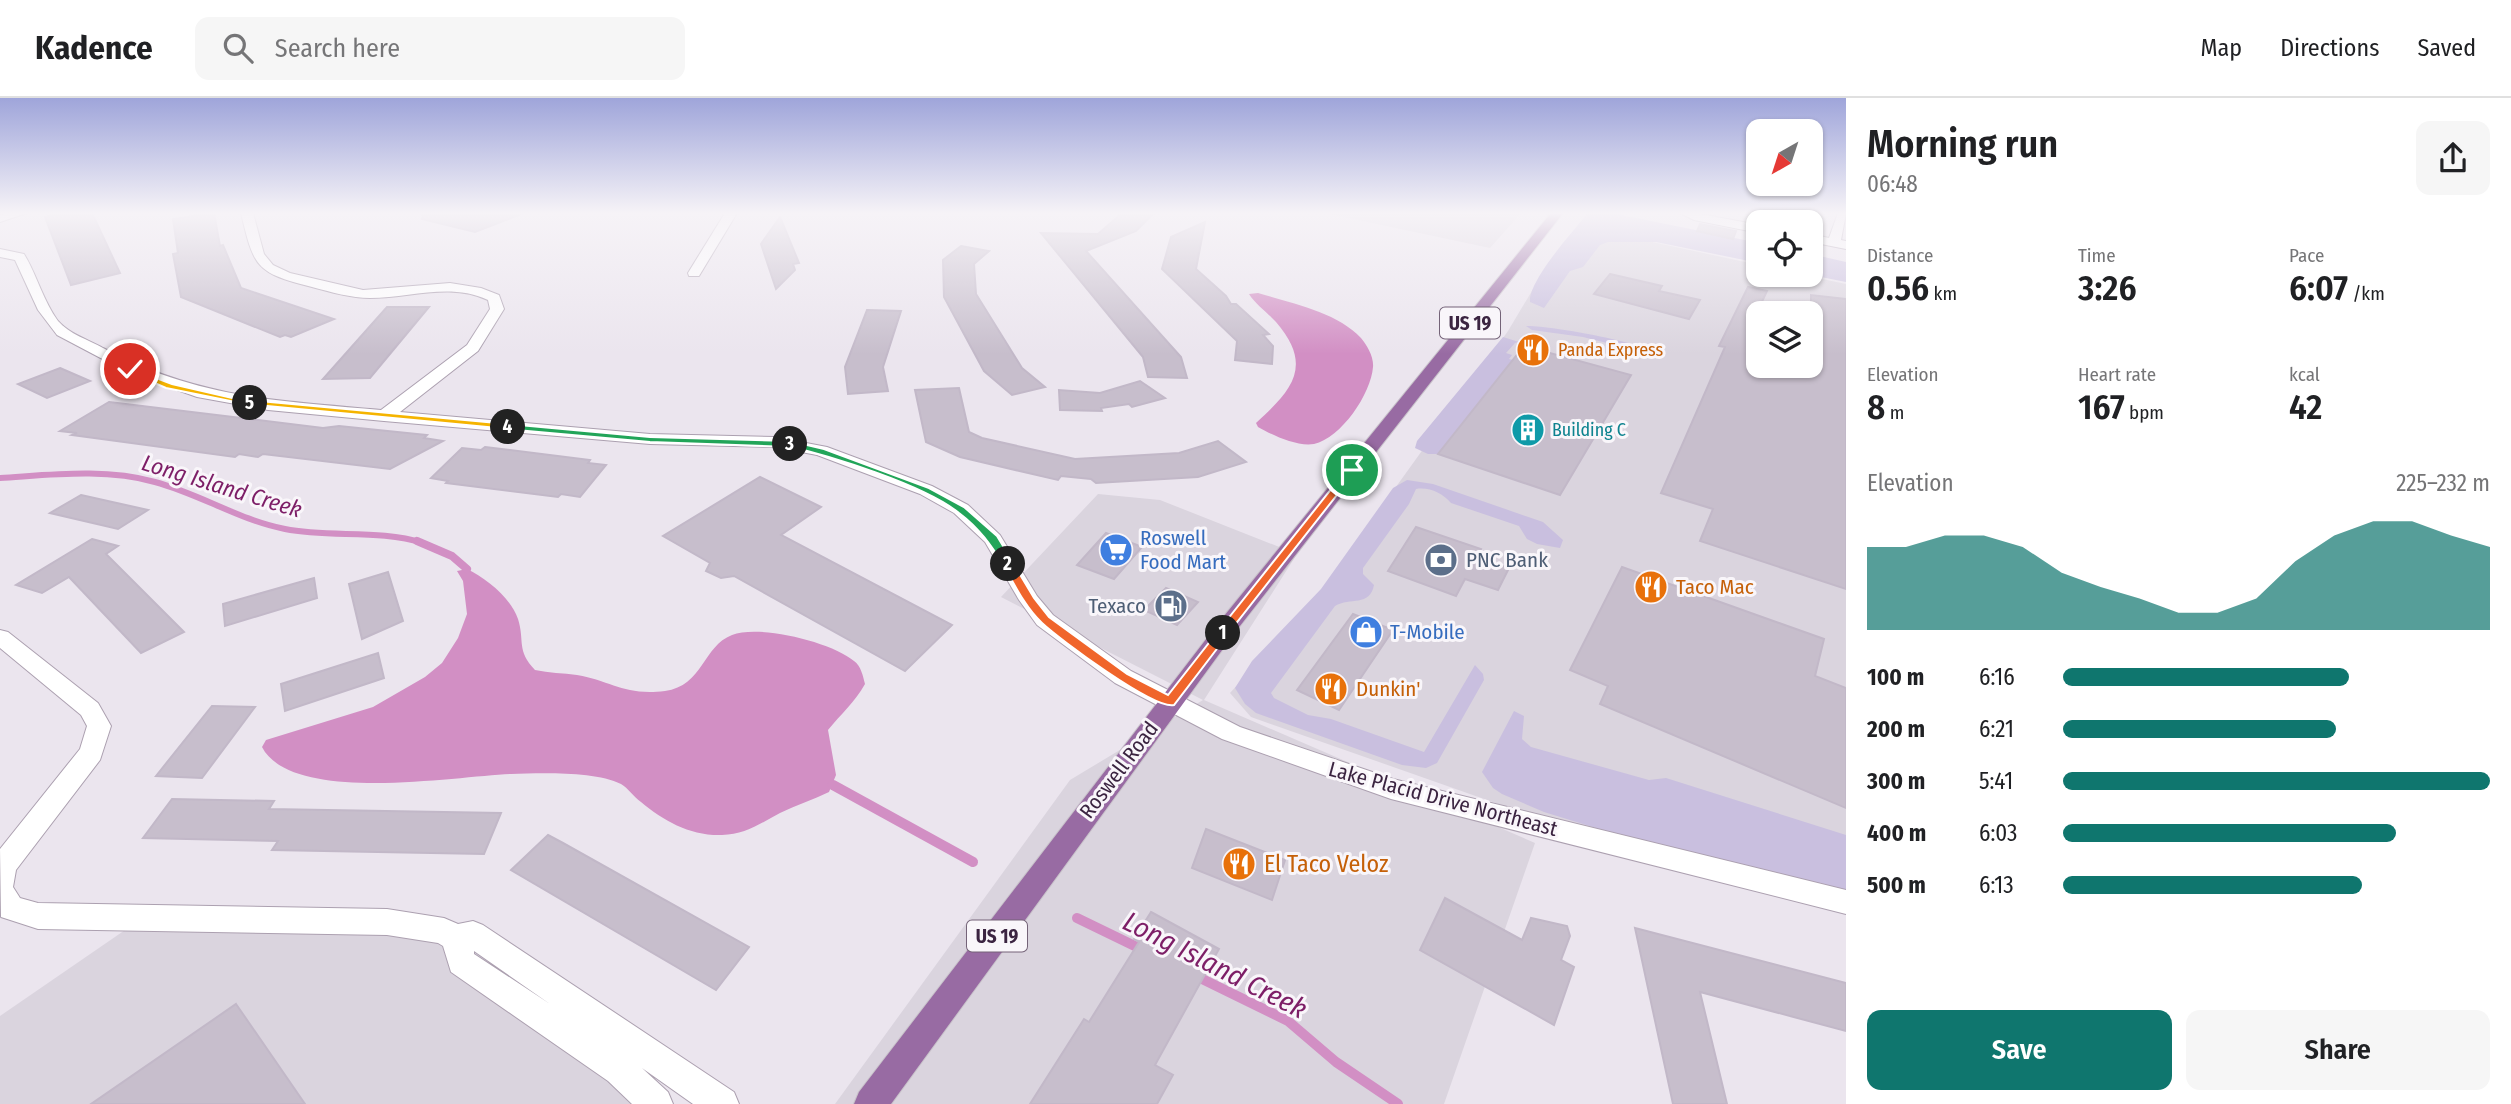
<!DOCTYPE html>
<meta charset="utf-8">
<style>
body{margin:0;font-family:"Fira Sans Condensed",sans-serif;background:#f6f6f6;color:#202124;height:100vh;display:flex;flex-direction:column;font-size:26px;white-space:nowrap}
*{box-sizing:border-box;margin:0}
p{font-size:23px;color:#757577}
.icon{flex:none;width:38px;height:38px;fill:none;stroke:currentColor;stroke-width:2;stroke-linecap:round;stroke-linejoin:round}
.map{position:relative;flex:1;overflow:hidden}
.details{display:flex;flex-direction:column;background:#fff;width:665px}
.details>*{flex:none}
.needle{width:46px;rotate:219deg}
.buttons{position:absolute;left:1746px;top:21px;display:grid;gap:14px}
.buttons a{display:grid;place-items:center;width:77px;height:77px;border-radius:14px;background:#fff;box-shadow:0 2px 5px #0004;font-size:35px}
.pin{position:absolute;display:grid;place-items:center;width:60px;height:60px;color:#fff;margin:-30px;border:4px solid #fff;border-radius:50%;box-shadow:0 2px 7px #0007}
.km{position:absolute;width:35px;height:35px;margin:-18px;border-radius:50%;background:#222;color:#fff;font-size:19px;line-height:35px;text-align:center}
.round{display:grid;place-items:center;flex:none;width:74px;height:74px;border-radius:14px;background:#f6f6f6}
.overview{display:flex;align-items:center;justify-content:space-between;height:119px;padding:0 21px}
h1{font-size:38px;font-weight:600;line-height:52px}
.stats{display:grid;grid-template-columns:repeat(3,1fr);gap:10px;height:119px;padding:7px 21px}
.stats div{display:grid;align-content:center}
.stats b{font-size:35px;font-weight:600}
.stats small{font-size:19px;font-weight:400}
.stats p{font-size:19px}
.chart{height:196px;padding:14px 21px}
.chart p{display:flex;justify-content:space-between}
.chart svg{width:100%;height:126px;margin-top:7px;fill:#0f766e;opacity:.7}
.primary-button{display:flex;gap:14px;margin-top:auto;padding:14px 21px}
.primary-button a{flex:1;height:80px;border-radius:14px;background:#0f766e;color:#fff;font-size:28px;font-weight:600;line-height:80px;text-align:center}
.primary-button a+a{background:#f6f6f6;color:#202124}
ul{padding:0 21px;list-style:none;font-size:23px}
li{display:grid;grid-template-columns:112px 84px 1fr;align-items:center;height:52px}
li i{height:18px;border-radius:9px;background:#0f766e}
header{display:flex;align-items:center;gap:42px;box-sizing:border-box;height:98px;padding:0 35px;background:#fff;border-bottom:2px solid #e0e0e0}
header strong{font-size:33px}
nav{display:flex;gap:38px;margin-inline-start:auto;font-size:24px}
.search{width:490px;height:63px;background:#f6f6f6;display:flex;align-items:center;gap:18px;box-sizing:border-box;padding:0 24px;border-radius:14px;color:#757577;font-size:26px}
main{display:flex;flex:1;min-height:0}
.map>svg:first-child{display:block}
</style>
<header>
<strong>Kadence</strong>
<div class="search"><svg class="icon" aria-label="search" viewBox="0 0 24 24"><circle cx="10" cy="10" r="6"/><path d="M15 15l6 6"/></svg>Search here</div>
<nav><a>Map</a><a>Directions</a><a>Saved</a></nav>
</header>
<main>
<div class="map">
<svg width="1846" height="1006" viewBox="0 0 1846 1006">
<rect width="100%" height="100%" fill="#ebe5ee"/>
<g fill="#dad4de" fill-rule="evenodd">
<path d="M1325,115H1521L1490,150Z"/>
<path d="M1578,128L1759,167V177H1803L1846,186V793L1527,716L1251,619L1230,595L1314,503L1508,233L1542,176ZM1759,215H1811V268H1759Z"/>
<path d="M1098,396L1160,402L1297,456L1204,602L1535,745L1444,1006H835L1070,682L1203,602L1001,499Z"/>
<path d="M160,808L458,832L661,1006H0V918Z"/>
</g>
<g fill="#c9bfdf">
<path d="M1588,115H1612L1759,145V165L1656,144H1608L1600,147L1583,169L1570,173L1544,210L1530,204C1528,183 1574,132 1588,115Z"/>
<path d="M1811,156L1846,164V184L1811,177Z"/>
<path d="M1526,228C1548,227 1650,245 1663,259L1583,239L1532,232Z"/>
<path d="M1503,239L1519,244L1515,245L1506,255L1512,257L1509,261L1513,262L1438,356H1428L1415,350L1417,343Z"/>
<path d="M1407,382L1433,386L1543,424L1563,442L1560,450L1537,446L1527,441L1519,428L1451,405C1442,395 1430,389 1416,391L1409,406L1363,470V476L1374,487C1370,509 1350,499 1335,508L1271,595L1274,600L1308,617L1331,621L1424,654L1475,567L1483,576L1484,582L1437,665L1426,670L1402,667L1256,615L1245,606L1235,590L1252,563L1321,491L1393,390Z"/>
<path d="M1514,613L1524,618L1522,641L1531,649L1649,682L1666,680L1846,737V793L1635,742L1544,714L1502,696L1493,690L1482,674Z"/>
</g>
<g fill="#d28fc4">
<path d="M1258,195C1291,205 1337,214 1361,240C1367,247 1374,259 1373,269C1371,296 1341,340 1314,346C1297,349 1272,337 1258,329L1256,325C1292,292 1314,268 1276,224C1267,214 1256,207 1249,196Z"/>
<path d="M467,471C487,481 510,499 518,521C525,543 516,552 535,572C549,575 563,575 577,577C612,583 624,598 665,593C703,588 703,548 732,537C759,526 832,544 854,563C861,568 863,578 865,586C855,604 841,616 828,632L836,677L829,694C813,702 796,707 780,715C761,725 745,737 722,737C690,738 664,723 641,704C634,699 628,690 621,686C595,673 540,675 511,676C457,678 292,707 262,649L266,642L373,609L425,579L442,565L458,540L467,516L463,483L457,473Z"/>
</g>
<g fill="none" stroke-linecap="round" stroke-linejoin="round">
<path stroke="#d28fc4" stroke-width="6" d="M0,380C50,377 105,370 155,384C200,396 239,422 285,431C330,440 379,431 423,445"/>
<g stroke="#d28fc4" stroke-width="8">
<path d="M417,443L452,458L467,471"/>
<path d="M832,686L837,689"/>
</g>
<g stroke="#d28fc4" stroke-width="10">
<path d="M833,687L973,764"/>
<path d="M1077,820L1143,852"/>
<path d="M1194,877L1288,923L1336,964L1398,1006"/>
</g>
</g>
<g fill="#c7becc" stroke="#c2b8c8" stroke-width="2">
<path d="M63,115H92L120,175L71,187L45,119Z"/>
<path d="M214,115L220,148L223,147L241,190L334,221L291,239L285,237L280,239L181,199L173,156L178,155L173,121Z"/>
<path d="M423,115H521V116L475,134L422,121Z"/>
<path d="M1122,115H1154L1136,133L1086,153L1181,259L1187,280L1148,279L1143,259L1041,135L1098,136Z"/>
<path d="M780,119L799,165L793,166L795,172L776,191L761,146Z"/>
<path d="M1205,124L1196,171L1226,198L1231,206H1236L1269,236L1263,237L1273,248L1272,266L1235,262L1237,243L1162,171L1171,139Z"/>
<path d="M1700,126L1736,133L1733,141L1697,133Z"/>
<path d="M961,148L989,153L974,166L976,196L1022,270L1045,289L1012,297L984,273L944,199L943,162Z"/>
<path d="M1610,176L1662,188L1659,193L1700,202L1689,221L1594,196Z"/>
<path d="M1748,189L1767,193L1759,210V268H1811V197L1846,201V491L1700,443L1713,411L1661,395L1725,249L1719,248Z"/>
<path d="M387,209H429L370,280L323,281Z"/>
<path d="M867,212L901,213L883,269L888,293L848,296L845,269Z"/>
<path d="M1524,248L1631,277L1560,397L1438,356Z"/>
<path d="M60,270L90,283L47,300L18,286Z"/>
<path d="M1140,283L1165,300L1132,309L1129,306L1101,310L1102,313L1060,312L1059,292L1100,295Z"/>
<path d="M959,290L969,334L982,340L1075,361L1179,355L1218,343L1246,364L1198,379L1096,385L1091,381L1061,378L1058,382L960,359L926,344L915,292Z"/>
<path d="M109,304L323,330L339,328L427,337L424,340L443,343L390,371L263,356L258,359L239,356L235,359L72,337L77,335L60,333Z"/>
<path d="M485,349L590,362L588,365L606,367L580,399L561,396L558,399L446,385L448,383L431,380L462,350L481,352Z"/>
<path d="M760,379L821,409L781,437L952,527L905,573L734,478L721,480L706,473L710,465L663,438Z"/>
<path d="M81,397L148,412L118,431L50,415Z"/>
<path d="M1416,429L1481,451L1477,459L1509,470L1498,492L1465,481L1456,498L1388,473Z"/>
<path d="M1106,435L1142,449L1114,481L1077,467Z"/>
<path d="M92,441L118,448L106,456L184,534L141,555L69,479L42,495L16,487Z"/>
<path d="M1622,469L1824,541L1815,578L1846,590V710L1600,606L1608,588L1570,572Z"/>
<path d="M388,474L403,523L362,541L349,486Z"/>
<path d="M314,480L317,500L225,528L223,506Z"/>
<path d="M1166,490L1198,504L1177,527L1144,512Z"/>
<path d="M1353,516L1393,532L1339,612L1297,592Z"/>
<path d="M378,555L384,580L285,613L281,586Z"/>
<path d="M212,608L255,609L202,680L156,678Z"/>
<path d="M172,701L274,703L269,711L501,715L484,756L272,752L278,743L143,740Z"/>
<path d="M1206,731L1285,762L1272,802L1192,770Z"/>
<path d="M548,737L563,745L749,849L716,892L511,772Z"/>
<path d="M1445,800L1522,842L1531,820L1567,828L1570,838L1561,862L1574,869L1554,927L1420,852Z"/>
<path d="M1151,814L1219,851L1155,967L1173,977L1157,1006H1030L1084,921L1089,924L1139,844L1134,841Z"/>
<path d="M1635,830L1846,885V933L1700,894L1727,1006H1673Z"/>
<path d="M236,906L305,1006H91Z"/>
</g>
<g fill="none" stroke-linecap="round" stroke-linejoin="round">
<defs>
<g id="street">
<path d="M9,115H27L0,124V117Z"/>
<path d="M241,115H253L264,156L273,167L290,175L363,192L450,185L481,190L499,197L504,211L478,253L400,314L650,336L775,339L827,349L932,388L968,407L1000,437L1037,498L1053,517L1131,573L1240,629L1393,681L1846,792V816L1391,701L1222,641L1115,585L1037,527L1019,502L985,444L954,415L920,396L817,357L775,349L650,346L384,323L268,312L197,299L129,275L57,237L38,212L15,162L0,159V151L24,156C37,177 43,203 58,223C69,236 89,242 103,250C196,300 279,303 381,312L467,247L490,211L488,202C450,184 410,200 370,200C351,200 331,194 312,189C256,175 254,170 241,115Z"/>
<path d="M725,115H737L699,178H689L688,175Z"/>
<path d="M1680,115H1695L1759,127V135L1694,122Z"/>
<path d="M1838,115H1846L1841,142L1846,143V151L1811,144V136L1829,140Z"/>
<path d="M0,532L8,534L98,605L111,628L100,662L16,772L13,789L20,800L38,805L387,811L444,820L458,826L473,823L483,827L734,994L739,1006H693L642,970L668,994L673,1006H632L608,983L451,874L443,848L438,845L387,837L38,831L1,819L0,751L80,651L87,628L81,617L0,550ZM474,853L550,906L474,856Z"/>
</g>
<path id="primary" d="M1551,115H1563L1236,533L891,1006H854L859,994L1220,523Z"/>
</defs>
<use href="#street" stroke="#aca0b0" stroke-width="2"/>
<use href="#primary" stroke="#c8c2ca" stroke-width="2"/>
<use href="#street" fill="#fff" fill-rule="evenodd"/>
<use href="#primary" fill="#986ba3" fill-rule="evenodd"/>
</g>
<linearGradient id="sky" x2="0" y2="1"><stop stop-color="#9fa5da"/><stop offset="0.45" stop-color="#f6f3f7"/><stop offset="1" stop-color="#f6f3f7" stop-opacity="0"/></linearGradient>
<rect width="1846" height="256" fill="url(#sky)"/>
<path fill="#f0652b" stroke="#fff" stroke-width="2" d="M1352,369L1355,370V374L1227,537H1219V532L1348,370Z"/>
<path fill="#f0652b" stroke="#fff" stroke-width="2" d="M1004,463H1012L1034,500L1049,519L1127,576L1168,597L1219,532H1227L1229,535L1174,607C1154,612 1059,541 1042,525C1025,509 1014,486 1003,466Z"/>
<path fill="#22a559" stroke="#fff" stroke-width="2" d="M790,343L824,351L929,390L964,409L997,438L1014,466L1004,468C991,447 979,430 959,415C924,387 831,358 787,348V344Z"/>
<path fill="#22a559" stroke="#fff" stroke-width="2" d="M508,326L650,339L790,343L794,346L790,349L650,344L505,331L504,329Z"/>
<path fill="#f5b400" stroke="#fff" stroke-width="2" d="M250,302L508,326L513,329L508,331L247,306L245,305Z"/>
<path fill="#f5b400" stroke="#fff" stroke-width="2" d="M127,269L172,286L254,305L250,307L166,290L127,273Z"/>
<defs>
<symbol id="restaurant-disc" viewBox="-11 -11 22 22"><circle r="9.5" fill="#e8710a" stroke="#f9f6fa"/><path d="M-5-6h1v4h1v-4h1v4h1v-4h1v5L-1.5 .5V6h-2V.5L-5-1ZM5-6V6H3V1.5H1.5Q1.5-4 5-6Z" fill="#fff"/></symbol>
<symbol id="building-disc" viewBox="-11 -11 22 22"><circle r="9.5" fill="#0f9aa8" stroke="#f9f6fa"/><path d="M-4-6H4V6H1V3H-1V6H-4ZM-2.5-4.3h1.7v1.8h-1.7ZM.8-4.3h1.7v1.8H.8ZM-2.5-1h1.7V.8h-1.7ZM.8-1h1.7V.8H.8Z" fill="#fff"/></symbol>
<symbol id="supermarket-disc" viewBox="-11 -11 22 22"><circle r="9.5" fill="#3f7fe0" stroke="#f9f6fa"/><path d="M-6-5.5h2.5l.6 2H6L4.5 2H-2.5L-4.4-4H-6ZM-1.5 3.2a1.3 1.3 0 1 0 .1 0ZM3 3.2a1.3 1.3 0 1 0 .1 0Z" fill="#fff"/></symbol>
<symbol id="bank-disc" viewBox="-11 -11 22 22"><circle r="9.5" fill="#5c6f8a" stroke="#f9f6fa"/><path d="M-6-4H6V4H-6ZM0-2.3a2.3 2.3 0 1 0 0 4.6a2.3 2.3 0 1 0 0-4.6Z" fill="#fff"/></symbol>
<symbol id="fuel-disc" viewBox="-11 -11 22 22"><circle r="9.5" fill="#5c6f8a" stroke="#f9f6fa"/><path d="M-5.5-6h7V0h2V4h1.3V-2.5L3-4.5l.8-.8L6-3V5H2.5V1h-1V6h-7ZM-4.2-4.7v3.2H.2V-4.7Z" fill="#fff"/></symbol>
<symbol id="shop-disc" viewBox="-11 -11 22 22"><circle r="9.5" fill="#3f7fe0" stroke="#f9f6fa"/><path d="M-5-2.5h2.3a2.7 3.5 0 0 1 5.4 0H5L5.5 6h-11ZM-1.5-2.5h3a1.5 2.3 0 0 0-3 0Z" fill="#fff"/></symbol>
</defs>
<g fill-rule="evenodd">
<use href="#restaurant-disc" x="1514" y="233" width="38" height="38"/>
<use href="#building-disc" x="1509" y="313" width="38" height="38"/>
<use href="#supermarket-disc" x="1097" y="433" width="38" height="38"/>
<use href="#bank-disc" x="1422" y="443" width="38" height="38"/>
<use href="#restaurant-disc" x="1632" y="470" width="38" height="38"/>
<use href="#fuel-disc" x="1152" y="489" width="38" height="38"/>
<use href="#shop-disc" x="1347" y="515" width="38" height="38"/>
<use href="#restaurant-disc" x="1312" y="572" width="38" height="38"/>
<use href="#restaurant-disc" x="1220" y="747" width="38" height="38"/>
</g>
<g text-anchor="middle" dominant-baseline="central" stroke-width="6" stroke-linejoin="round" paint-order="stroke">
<g font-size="18" fill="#c56008" stroke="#f9f6fa" text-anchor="start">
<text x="1558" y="252">Panda Express</text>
</g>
<g font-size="18" fill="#0d838f" stroke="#f9f6fa" text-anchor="start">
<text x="1552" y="332">Building C</text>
</g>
<g fill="#f9f6fa" stroke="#746378" stroke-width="2">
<rect x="1440" y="209.5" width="60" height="31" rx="5"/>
<rect x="967" y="822.5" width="60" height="31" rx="5"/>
</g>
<g font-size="19" font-weight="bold" fill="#3b2441">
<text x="1470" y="225">US 19</text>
<text x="997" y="838">US 19</text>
</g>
<g font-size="21" fill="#366cbe" stroke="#f9f6fa" text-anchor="start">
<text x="1140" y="440">Roswell<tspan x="1140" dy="24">Food Mart</tspan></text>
<text x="1390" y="534">T-Mobile</text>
</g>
<g font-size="21" fill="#4e5e75" stroke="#f9f6fa" text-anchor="start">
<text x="1466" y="462">PNC Bank</text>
<text x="1146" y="508" text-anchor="end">Texaco</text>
</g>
<g font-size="21" fill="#c56008" stroke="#f9f6fa" text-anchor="start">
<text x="1676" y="489">Taco Mac</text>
<text x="1356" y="591">Dunkin'</text>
</g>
<g font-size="21" fill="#3b2441" stroke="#f9f6fa">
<text transform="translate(1119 672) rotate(-53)">Roswell Road</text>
<text transform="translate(1443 701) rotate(15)">Lake Placid Drive Northeast</text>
</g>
<g font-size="23" font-style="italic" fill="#7d1e67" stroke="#f9f6fa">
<text transform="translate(222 388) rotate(17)">Long Island Creek</text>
</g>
<g font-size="24" fill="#c56008" stroke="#f9f6fa" text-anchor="start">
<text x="1264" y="766">El Taco Veloz</text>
</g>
<g font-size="28" font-style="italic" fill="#7d1e67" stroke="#f9f6fa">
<text transform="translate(1215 867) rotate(27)">Long Island Creek</text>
</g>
</g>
</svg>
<div class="buttons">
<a><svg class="needle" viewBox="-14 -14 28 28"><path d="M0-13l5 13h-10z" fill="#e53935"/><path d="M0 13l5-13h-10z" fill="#757577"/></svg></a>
<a><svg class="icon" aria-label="locate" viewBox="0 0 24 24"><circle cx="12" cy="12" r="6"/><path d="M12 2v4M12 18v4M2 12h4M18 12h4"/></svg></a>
<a><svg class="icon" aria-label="layers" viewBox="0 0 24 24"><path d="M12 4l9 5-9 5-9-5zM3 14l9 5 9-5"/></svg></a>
</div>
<div class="pin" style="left:1352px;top:372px;background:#1e9e55"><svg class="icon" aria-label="arrive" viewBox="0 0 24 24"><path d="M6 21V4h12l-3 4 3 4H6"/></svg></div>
<div class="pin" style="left:130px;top:271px;background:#d93025"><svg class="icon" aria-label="check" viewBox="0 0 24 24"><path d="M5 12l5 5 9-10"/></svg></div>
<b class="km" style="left:1223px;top:535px">1</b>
<b class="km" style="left:1008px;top:466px">2</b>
<b class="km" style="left:790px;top:346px">3</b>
<b class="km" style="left:508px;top:329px">4</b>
<b class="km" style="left:250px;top:305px">5</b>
</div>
<section class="details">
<div class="overview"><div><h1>Morning run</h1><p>06:48</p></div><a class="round"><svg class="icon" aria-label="share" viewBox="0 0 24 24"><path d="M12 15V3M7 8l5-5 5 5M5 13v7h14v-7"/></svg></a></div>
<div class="stats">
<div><p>Distance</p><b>0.56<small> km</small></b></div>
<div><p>Time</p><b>3:26</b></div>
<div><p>Pace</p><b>6:07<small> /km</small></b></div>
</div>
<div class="stats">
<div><p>Elevation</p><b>8<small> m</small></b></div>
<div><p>Heart rate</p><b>167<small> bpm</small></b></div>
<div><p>kcal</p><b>42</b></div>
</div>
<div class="chart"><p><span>Elevation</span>225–232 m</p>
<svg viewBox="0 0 160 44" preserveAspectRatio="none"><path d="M0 44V15L10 15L20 11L30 11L40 15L50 24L60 29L70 33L80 38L90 38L100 33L110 20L120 11L130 6L140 6L150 11L160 15V44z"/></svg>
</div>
<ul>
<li><b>100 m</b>6:16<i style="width:67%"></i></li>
<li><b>200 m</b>6:21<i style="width:64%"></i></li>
<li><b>300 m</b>5:41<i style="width:100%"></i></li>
<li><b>400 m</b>6:03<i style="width:78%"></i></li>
<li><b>500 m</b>6:13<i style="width:70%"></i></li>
</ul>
<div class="primary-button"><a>Save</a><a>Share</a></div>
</section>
</main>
